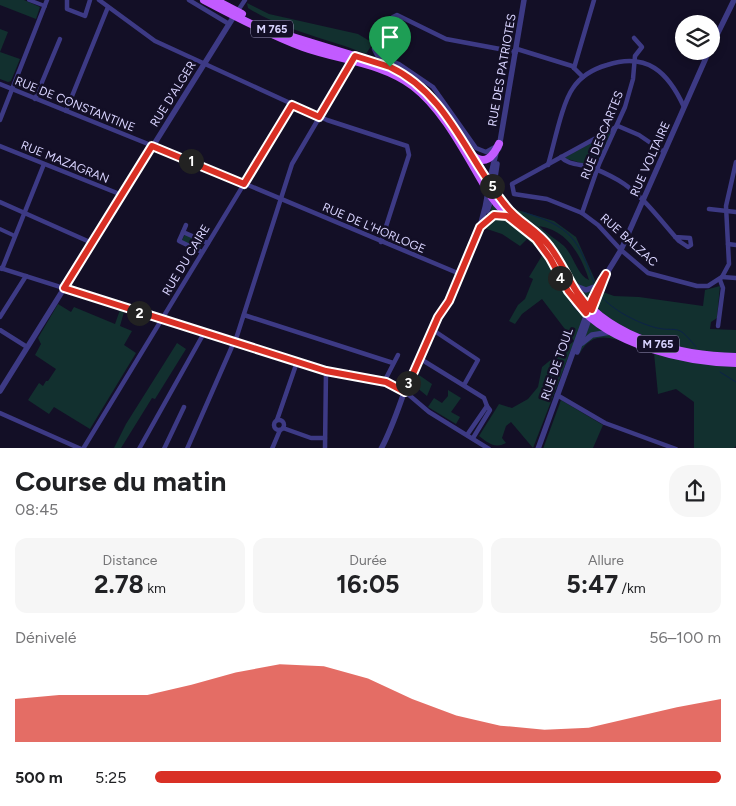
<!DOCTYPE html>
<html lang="fr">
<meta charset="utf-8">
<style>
body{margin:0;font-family:Figtree,sans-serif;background:#f6f6f6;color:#202124;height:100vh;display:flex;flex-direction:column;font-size:19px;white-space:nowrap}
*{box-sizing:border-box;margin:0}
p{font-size:16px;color:#757577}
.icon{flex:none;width:28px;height:28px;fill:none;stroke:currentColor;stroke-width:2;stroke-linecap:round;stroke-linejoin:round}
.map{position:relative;height:448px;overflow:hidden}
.details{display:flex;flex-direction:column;background:#fff;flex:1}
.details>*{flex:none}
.controls{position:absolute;left:675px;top:15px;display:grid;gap:10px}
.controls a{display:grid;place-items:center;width:45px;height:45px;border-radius:50%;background:#fff;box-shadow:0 2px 8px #0003;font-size:25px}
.pin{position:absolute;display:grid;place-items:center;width:42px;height:42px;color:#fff;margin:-51px -21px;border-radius:50% 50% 50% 0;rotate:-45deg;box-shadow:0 0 5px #0007}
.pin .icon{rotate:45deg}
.km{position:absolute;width:25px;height:25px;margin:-12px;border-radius:50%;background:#222;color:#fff;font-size:14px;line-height:25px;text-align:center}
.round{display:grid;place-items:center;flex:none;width:52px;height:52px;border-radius:20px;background:#f6f6f6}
.overview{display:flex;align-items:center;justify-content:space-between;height:85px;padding:0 15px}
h1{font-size:28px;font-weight:700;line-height:38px}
.metrics{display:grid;grid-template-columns:repeat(3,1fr);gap:8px;height:85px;padding:5px 15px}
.metrics div{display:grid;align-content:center;border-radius:12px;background:#f6f6f6;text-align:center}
.metrics b{font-size:25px;font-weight:700}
.metrics small{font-size:14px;font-weight:400}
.metrics p{font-size:14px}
.chart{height:140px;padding:10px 15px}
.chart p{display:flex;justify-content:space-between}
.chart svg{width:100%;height:90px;margin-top:5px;fill:#d93025;opacity:.7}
ul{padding:0 15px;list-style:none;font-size:16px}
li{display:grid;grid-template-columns:80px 60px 1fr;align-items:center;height:38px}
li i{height:12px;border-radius:6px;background:#d93025}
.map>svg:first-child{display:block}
</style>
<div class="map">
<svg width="736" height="449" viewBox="0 0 736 449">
<rect width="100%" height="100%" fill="#130f26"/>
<g fill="#12302f" fill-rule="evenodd">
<path d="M0,0H24L40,7L36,19L0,5Z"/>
<path d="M247,3L269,14L358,34L373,43L366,54C326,38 285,31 248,8Z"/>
<path d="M0,29L8,32L0,52L20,59L11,81L8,82L0,79Z"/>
<path d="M613,131L595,167L564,158Z"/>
<path d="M504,195L514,209L554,221L576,237L595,280L603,292L614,296L639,297L703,306L705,290L720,286L717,318L711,322L710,329L736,330V446L734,448H694V402L676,389L658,394L654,353C630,348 597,321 580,353L571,350L533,448L511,422L506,426L502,438L506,443C495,449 488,443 479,436L499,404L512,408L528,399L538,387L542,367L574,341L542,299L522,314L515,324L509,321L518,305L525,299L533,279L529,277L543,254L527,239L520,246L502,234L484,228L492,206ZM539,226C567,230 581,255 589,280C577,275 574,256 564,246C556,239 547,234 539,226Z"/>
<path d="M185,234L204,242L199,249L181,242Z"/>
<path d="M58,304L71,312L74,307L115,324L120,310L124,312L120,326L132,331L124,345L136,353L90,429L54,407L49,414L28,400L39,383L43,386L46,381H48L56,369L35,355L41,344L38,338Z"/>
<path d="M177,343L186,349L155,399L152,398L121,448H114L126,424Z"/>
<path d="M419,375L432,384L427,396L415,386L411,392Z"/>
<path d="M448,390L461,398L451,412L460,417L456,424L428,407L434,398L442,403L448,396Z"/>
<path d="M561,400L603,425L593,448L543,449Z"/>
</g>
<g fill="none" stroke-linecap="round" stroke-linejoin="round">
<g stroke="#0c2248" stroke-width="1">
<path d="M523,212C571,227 577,237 594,283"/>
<path d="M602,297C613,311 645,327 663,329C670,330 676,328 682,332C687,336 692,342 696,347"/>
<path d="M720,372L736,382"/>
</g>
<g stroke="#3d3a85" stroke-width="4">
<path d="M29,0L45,6"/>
<path d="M0,229L15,236"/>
</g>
<g stroke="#3d3a85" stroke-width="4.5">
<path d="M67,0V9L85,16L90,0"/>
<path d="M99,0L155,41L327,120L407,146L409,155L381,242"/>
<path d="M189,0L229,24"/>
<path d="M237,12L245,0"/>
<path d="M517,49L572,66L583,77"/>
<path d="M574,68L594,0"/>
<path d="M0,84L205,167L460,274"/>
<path d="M35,99L60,39"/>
<path d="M66,111L108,7"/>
<path d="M0,120L47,0"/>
<path d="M0,146L122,195"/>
<path d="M495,147L486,152L476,148L433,87L399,64L377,55L374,49L393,17L397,15L446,39L516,52"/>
<path d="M664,152L639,135L618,126L512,184L514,194L547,199L582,213L598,225L621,250L648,273L697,286H708L722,277L729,264L726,206L736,162"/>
<path d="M561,157C568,165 580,164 590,167C599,170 609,175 618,180C642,194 660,220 679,241L688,247L691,245L690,238L675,237"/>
<path d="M548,165C554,145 562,103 573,88C581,76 593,69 607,65C647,52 668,72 684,107"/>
<path d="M0,202L92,243"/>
<path d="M709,209L736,212"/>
<path d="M582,213L599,164L625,107L633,79L635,56L642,47L634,38"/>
<path d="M183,232L186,225"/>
<path d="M728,244L736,245"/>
<path d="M202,252L179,241L183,232L208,243"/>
<path d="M0,268L326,371L386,382L402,389L429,412L489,449"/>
<path d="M2,269L44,164"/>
<path d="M722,277L736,278"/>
<path d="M244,315L393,363"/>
<path d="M0,317L26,276"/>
<path d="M718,326L723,288L720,280"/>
<path d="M0,330L27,347"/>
<path d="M433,330L478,360L464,385"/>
<path d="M235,342L292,164L353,60"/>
<path d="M419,358L484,398L487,406"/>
<path d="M384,382L398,355"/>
<path d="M557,395L605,423L676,449"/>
<path d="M0,413L81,449"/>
<circle cx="279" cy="425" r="5"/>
<path d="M277,420L297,362"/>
<path d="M283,428L311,438H325"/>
<path d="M467,435L487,406L490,410L473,438"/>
<path d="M83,449L292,105"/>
<path d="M139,449L204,333"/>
<path d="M164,449L184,407"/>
<path d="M187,449L234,342"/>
<path d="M272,449L280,430"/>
<path d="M325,449L326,371"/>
</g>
<g stroke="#3d3a85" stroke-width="5.5">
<path d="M711,47L734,0"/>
<path d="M499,148L524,0"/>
<path d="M489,183L496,153"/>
<path d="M487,211L492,197L497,164"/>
<path d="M573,285L586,290L597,286"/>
<path d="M582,343L592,335L611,332"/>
<path d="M577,352L602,283"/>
<path d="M0,391L236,13"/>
<path d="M381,449C394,425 401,399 411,374C436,316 479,255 488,192"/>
<path d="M538,449L594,294L621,250L709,51"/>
</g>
<g stroke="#c25bff" stroke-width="8">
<path d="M204,0C236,17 269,34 303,47C339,60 381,62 413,86C446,111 469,161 491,196C505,217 526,227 542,246C556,264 563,286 577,304C611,345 685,362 736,363"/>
<path d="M215,0L242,14"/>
<path d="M286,35L384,65L401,73"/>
<path d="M472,155C485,166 493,157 499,144"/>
<path d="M481,169C489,183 498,199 509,210C520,221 534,228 544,239C558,256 564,277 578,294C614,340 681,356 736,357"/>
<path d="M480,227L494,215L507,216"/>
</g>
</g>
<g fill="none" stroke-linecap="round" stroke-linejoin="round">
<defs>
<path id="route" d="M390,67L355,56L319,117L292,105L244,184L152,146L64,288L326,371L386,382L405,392L438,317L449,301L480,227L494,215L507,216L536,239L550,258L568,291L586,313C592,299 597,287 606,274L592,310C572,292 566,268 550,247C538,230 518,222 506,206C467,159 448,94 390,67"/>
</defs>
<use href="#route" stroke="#fff" stroke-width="10"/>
<use href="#route" stroke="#d93025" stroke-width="6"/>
</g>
<g text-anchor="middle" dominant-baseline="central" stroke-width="5" stroke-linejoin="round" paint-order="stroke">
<g fill="#130f26" stroke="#9e99be" stroke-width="1">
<rect x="251" y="20.5" width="42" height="17" rx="4"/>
<rect x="637" y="335.5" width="42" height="17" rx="4"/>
</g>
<g font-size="11" font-weight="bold" fill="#d9d4ff">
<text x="272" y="29">M 765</text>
<text x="658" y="344">M 765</text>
</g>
<g font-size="12" fill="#d9d4ff" stroke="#130f26">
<text transform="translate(502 70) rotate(-80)">RUE DES PATRIOTES</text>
<text transform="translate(173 94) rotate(-58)">RUE D'ALGER</text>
<text transform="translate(75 104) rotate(22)">RUE DE CONSTANTINE</text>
<text transform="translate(602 135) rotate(-68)">RUE DESCARTES</text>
<text transform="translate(650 159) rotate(-66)">RUE VOLTAIRE</text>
<text transform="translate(65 162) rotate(22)">RUE MAZAGRAN</text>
<text transform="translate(374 228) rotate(23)">RUE DE L'HORLOGE</text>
<text transform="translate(629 240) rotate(42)">RUE BALZAC</text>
<text transform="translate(186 260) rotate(-59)">RUE DU CAIRE</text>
<text transform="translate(557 364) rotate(-71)">RUE DE TOUL</text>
</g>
</g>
</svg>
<div class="controls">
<a><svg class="icon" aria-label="layers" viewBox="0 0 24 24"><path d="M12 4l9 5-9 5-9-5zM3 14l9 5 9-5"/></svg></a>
</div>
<div class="pin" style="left:390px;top:67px;background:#1e9e55"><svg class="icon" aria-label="arrive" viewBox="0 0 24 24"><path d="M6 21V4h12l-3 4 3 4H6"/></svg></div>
<b class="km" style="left:191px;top:161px">1</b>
<b class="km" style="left:139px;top:313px">2</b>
<b class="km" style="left:408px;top:383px">3</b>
<b class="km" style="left:560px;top:278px">4</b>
<b class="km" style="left:492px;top:186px">5</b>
</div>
<section class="details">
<div class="overview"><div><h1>Course du matin</h1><p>08:45</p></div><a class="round"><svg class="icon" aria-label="share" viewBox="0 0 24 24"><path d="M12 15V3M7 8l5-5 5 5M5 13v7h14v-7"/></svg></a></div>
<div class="metrics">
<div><p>Distance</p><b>2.78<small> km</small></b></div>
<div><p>Durée</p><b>16:05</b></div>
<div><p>Allure</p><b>5:47<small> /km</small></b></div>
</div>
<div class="chart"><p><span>Dénivelé</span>56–100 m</p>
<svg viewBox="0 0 160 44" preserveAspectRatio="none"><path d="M0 44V23L10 21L20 21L30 21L40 16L50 10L60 6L70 7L80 13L90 23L100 31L110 36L120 38L130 37L140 32L150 27L160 23V44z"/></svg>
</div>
<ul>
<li><b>500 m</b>5:25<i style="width:100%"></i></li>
</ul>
</section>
